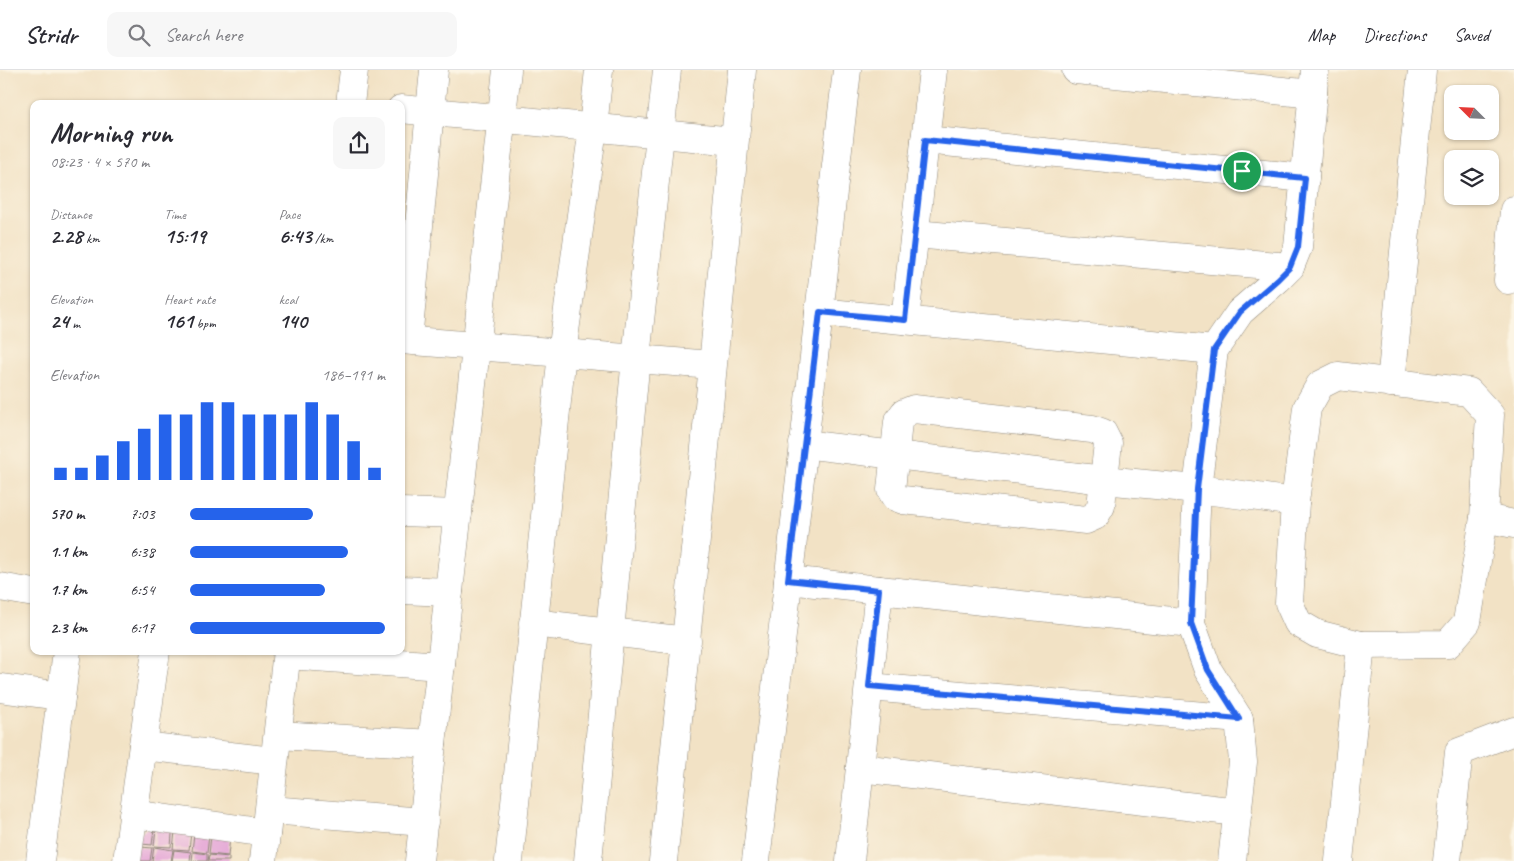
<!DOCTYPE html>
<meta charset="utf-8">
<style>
body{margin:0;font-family:Caveat,sans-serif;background:#f7f7f7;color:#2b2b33;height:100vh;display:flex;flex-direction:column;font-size:19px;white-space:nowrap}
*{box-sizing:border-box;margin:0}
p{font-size:16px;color:#7c7c81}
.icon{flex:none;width:28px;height:28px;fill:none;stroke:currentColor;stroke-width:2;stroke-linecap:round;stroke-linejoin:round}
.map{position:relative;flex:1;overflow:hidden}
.side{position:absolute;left:30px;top:30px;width:375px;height:555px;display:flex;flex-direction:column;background:#fff;border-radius:10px;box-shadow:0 1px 4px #0004}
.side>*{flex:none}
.needle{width:32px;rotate:294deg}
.tools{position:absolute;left:1444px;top:15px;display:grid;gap:10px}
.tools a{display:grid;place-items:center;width:55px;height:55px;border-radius:10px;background:#fff;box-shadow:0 1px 4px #0004;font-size:25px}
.pin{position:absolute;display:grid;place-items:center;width:42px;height:42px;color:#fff;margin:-21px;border:2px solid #fff;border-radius:50%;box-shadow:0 1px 5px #0007}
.round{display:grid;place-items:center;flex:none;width:52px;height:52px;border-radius:10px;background:#f7f7f7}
.summary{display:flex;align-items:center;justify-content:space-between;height:85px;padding:0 20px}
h1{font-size:28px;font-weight:800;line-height:38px}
.stats{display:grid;grid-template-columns:repeat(3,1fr);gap:8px;height:85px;padding:5px 20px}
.stats div{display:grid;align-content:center}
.stats b{font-size:21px;font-weight:800}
.stats small{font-size:14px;font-weight:400}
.stats p{font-size:14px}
.chart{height:140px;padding:10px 20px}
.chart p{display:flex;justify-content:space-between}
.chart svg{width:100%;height:90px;margin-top:5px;stroke:#2563eb;stroke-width:6}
ul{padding:0 20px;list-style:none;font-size:16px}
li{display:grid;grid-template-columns:80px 60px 1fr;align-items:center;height:38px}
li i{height:12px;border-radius:6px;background:#2563eb}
header{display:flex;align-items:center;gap:30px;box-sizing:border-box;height:70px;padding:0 25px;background:#fff;border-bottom:1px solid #e1e1e2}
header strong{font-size:24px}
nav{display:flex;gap:28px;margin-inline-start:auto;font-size:18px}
.search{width:350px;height:45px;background:#f7f7f7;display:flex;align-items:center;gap:12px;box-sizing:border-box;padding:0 18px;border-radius:10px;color:#7c7c81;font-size:19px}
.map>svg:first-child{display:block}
</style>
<header>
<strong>Stridr</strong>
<div class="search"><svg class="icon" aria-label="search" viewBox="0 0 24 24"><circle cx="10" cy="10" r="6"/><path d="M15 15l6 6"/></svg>Search here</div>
<nav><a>Map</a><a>Directions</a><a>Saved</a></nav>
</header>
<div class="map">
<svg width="1514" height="791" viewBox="0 0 1514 791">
<rect width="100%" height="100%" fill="#fcf5e5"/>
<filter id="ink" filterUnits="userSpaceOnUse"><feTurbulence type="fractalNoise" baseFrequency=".02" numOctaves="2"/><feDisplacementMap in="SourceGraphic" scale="10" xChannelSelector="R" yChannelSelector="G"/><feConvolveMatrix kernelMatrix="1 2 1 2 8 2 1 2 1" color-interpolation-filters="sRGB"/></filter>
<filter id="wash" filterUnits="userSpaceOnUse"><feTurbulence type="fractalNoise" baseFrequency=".0096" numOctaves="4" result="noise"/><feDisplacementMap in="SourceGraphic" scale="20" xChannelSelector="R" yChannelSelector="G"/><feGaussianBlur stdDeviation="1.12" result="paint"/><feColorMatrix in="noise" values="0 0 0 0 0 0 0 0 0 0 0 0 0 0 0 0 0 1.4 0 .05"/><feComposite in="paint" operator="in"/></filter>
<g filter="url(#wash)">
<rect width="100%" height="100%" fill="#f2e2c5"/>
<g id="blocks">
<g fill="#e3a2d6">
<path d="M155,750L152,775L131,773Z"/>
<path d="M157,750L173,751L171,777L154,776Z"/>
<path d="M176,753L192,754L189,780L173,779Z"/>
<path d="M195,755L210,756L207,783L192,781Z"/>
<path d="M212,757L231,758L228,786L209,784Z"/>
<path d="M131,776L152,778L150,791H129Z"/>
<path d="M154,777L173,780L171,791H152Z"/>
<path d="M174,780L191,782L190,791H172Z"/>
<path d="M193,782L207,784V791H192Z"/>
<path d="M209,785L229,787V791H208Z"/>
</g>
</g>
</g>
<g filter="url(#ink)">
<use href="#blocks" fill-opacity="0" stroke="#8e8678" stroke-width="1"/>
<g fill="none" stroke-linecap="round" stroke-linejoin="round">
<defs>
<g id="minor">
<path d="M1076,0L1313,24"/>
<path d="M350,34L354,0"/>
<path d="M401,39L734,71"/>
<path d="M925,70L1305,108"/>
<path d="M915,164L1290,197"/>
<path d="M1508,210L1514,140"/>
<path d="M819,242L1214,280"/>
<path d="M905,250L933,0"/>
<path d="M401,270L712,295"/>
<path d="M408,270L434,0"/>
<path d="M1338,306L1469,322L1490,345L1484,448L1467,552L1448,574L1361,575L1317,564L1298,553L1289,533L1295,432L1307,338L1320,315Z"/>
<path d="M1391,313L1422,0"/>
<path d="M914,339L1092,359L1103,363L1108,373L1101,436L1095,446L1086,450L903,430L895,427L891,420L898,352L904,343Z"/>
<path d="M803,374L1104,410L1197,419L1295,432"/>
<path d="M401,442L458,444"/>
<path d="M1484,448L1514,454"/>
<path d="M788,510L879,520"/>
<path d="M0,517L34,523"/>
<path d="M401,520L449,522"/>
<path d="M533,553L687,571"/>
<path d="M287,585L441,596"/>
<path d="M869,617L1239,649"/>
<path d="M0,618L61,626"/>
<path d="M278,665L432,674"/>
<path d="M143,676L274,691"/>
<path d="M860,698L1238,742"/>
<path d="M270,740L424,752"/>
<path d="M133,744L266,763"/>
<path d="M40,791L67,581"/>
<path d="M127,791L156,581"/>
<path d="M263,791L287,581"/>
<path d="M419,791L507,0"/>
<path d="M509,791L562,283L593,58L599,0"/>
<path d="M588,791L636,288L667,0"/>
<path d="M663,791C692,528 715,264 742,0"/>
<path d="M756,791L847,0"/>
<path d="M850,791L879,520L1191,553"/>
<path d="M1232,791L1243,692L1239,649L1208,600L1191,553L1197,419L1214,280L1240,242L1278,209L1290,197L1298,177L1315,0"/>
<path d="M1339,791L1361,575"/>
<path d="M1447,791L1459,682L1514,661"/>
</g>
</defs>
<use href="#minor" stroke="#8e8678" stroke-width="29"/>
<use href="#minor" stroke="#fff" stroke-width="28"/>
</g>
</g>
<g fill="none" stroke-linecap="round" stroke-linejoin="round" filter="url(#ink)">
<defs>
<path id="route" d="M925,70L1305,108L1298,177L1290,197L1278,209L1240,242L1214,280L1197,419L1191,553L1208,600L1239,649L869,616L879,520L788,510L820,242L905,250Z"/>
</defs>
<use href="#route" stroke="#fff" stroke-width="10"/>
<use href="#route" stroke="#2563eb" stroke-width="6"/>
</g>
</svg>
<div class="tools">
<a><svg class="needle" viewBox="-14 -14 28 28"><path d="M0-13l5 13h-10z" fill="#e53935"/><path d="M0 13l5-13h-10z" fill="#7c7c81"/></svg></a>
<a><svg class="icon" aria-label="layers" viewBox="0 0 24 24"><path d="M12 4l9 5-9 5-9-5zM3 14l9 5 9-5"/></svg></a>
</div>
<div class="pin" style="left:1242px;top:101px;background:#1e9e55"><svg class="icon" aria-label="arrive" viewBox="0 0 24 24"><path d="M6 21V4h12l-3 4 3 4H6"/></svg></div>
<section class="side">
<div class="summary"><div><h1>Morning run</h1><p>08:23 · 4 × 570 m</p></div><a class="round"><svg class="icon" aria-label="share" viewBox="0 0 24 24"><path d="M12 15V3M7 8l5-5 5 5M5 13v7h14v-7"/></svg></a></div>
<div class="stats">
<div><p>Distance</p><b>2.28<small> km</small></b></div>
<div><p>Time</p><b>15:19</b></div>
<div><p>Pace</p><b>6:43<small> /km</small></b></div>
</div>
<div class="stats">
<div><p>Elevation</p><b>24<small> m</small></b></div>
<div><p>Heart rate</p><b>161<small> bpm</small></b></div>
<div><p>kcal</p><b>140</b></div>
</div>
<div class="chart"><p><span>Elevation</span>186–191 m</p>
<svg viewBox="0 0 160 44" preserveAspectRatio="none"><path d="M5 44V38M15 44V38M25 44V32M35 44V25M45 44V19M55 44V12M65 44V12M75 44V6M85 44V6M95 44V12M105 44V12M115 44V12M125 44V6M135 44V12M145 44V25M155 44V38"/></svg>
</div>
<ul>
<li><b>570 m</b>7:03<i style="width:63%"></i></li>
<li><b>1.1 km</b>6:38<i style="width:81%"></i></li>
<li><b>1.7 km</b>6:54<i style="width:69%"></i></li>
<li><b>2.3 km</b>6:17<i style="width:100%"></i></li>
</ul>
</section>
</div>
